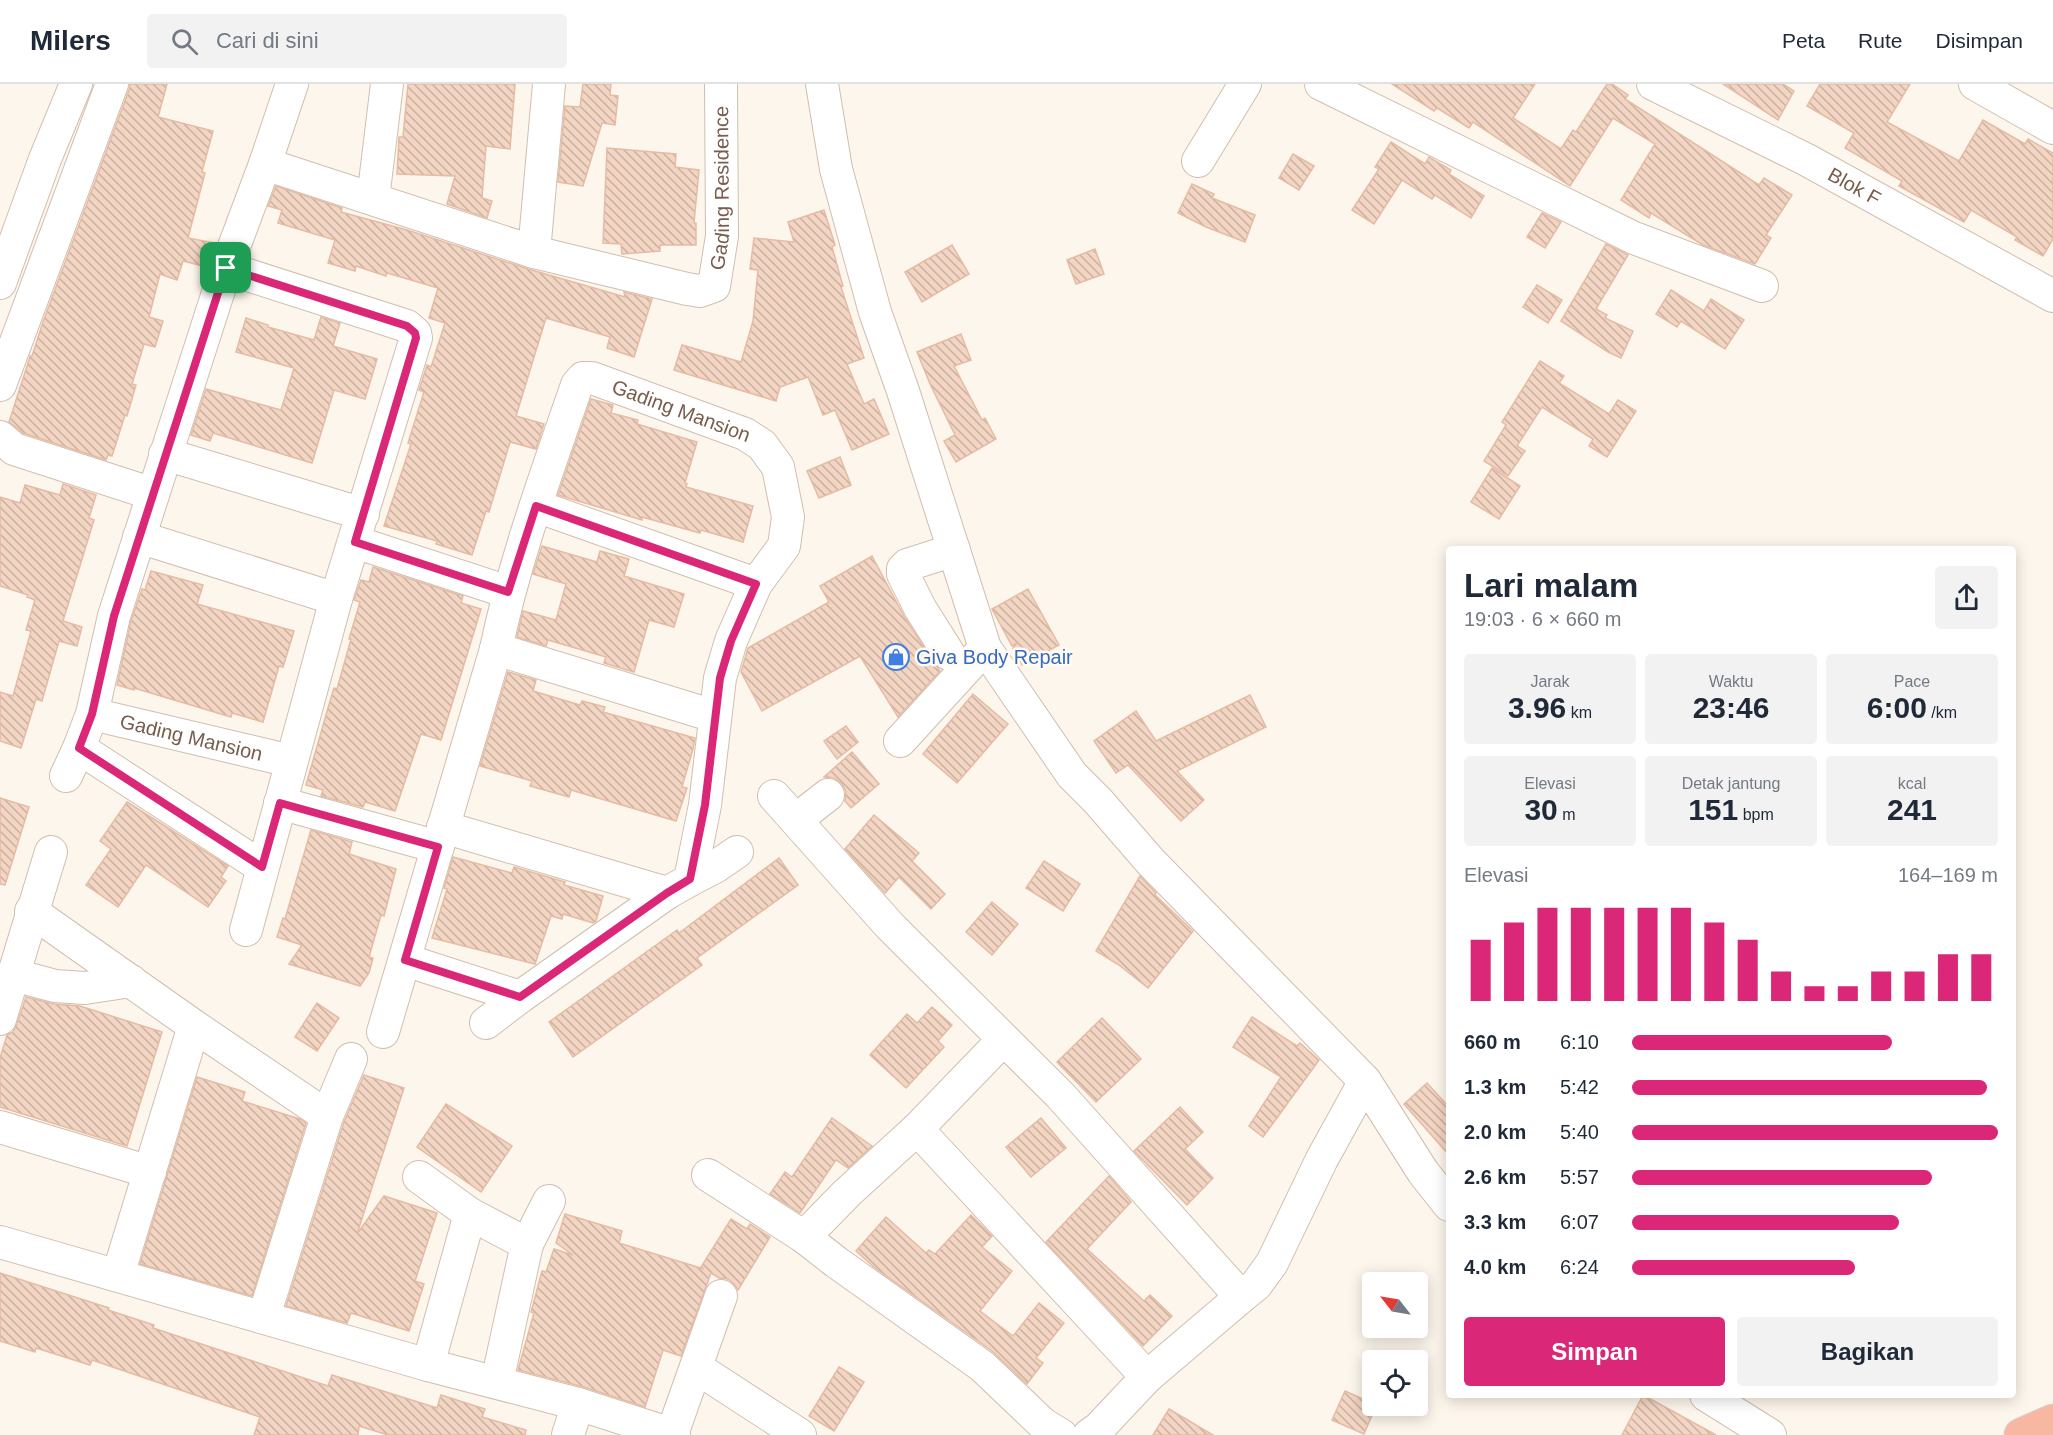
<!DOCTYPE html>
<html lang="id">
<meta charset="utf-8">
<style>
body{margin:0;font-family:Helvetica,sans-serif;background:#f2f2f3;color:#1f2937;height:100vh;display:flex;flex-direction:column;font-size:22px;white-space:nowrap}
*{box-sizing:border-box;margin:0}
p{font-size:20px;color:#747a83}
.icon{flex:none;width:33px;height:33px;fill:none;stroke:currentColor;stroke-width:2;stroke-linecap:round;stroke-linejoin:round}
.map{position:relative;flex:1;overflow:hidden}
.details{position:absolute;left:1446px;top:462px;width:570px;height:852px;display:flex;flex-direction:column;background:#fff;border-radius:6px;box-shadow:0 3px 15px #0003}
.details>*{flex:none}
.needle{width:39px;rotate:301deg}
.tools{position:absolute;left:1362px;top:1188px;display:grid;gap:12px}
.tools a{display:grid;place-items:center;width:66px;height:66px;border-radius:6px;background:#fff;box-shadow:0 3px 15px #0003;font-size:30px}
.pin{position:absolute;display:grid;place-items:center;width:51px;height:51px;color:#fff;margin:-26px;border-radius:12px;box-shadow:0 3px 9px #0006}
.round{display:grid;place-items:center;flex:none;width:63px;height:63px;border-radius:6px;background:#f2f2f3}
.headline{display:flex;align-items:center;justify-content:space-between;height:102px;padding:0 18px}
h1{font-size:33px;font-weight:700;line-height:45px}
.figures{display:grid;grid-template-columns:repeat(3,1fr);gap:9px;height:102px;padding:6px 18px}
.figures div{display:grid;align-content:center;border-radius:6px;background:#f2f2f3;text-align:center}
.figures b{font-size:30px;font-weight:700}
.figures small{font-size:16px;font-weight:400}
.figures p{font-size:16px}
.chart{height:168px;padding:12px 18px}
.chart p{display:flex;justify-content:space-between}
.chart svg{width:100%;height:108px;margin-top:6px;stroke:#db2777;stroke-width:6}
.button{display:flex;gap:12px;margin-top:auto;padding:12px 18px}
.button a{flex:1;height:69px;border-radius:6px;background:#db2777;color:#fff;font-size:24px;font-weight:700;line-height:69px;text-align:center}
.button a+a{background:#f2f2f3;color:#1f2937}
ul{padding:0 18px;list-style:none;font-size:20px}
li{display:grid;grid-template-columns:96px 72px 1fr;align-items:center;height:45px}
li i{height:15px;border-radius:8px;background:#db2777}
header{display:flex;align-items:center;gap:36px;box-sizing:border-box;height:84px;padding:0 30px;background:#fff;border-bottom:2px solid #e0e1e3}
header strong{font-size:28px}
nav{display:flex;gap:33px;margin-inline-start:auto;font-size:21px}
.search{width:420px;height:54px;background:#f2f2f3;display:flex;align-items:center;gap:15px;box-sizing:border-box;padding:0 21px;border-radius:6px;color:#747a83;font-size:22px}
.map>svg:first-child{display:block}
</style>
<header>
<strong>Milers</strong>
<div class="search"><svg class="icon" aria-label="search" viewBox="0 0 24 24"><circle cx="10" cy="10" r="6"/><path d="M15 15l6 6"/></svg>Cari di sini</div>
<nav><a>Peta</a><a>Rute</a><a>Disimpan</a></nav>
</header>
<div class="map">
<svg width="2053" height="1351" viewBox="0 0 2053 1351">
<defs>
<pattern id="building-back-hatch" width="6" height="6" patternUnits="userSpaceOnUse" patternTransform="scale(1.5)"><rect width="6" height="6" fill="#f3d5c3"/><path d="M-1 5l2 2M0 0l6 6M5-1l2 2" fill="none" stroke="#cab0a1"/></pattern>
</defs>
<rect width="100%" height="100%" fill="#fdf6ec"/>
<g fill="url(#building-back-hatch)" stroke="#e6bba3" stroke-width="1.5">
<path d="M130,0H167L158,33L213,47L203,84L202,88L205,89L188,154L215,159L207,183L183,177L177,196L160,190L149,233L163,237L155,263L144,260L132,300L136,301L127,332L125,331L112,372L108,371L106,376L23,349L9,338L29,276L30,272H32L43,238L129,6Z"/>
<path d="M408,0H515L510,65L486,62L482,114L492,117L487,134L447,120L455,92L397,90L399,53H403Z"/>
<path d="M583,0H611L610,11L618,12L615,41L602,39L583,102L558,98L565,22L580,23Z"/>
<path d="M1392,0H1535L1513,34L1561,65L1573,46L1576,48L1607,0H1612L1628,11L1625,15L1759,101L1764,94L1792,111L1766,151L1771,154L1755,180L1703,161L1651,129L1649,134L1621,116L1655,60L1613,34L1570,102L1473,38L1469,44L1437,24L1434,27Z"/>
<path d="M1723,0H1783L1794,7L1778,36Z"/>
<path d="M1820,0H1910L1887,38L1959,77L1983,36L2025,60L2028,55L2053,69V155L2043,172L2015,156L2017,153L1971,126L1964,138L1899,102L1902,97L1845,64L1854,49L1807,22Z"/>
<path d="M1391,58L1425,80L1429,73L1432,75L1451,86L1449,90L1484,112L1471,134L1435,111L1432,115L1402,96L1374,140L1352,126L1379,85L1375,83Z"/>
<path d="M607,64L676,70L675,83L699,86L694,139H696V161H660V167L622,170L621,160L603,159Z"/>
<path d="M1293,70L1314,82L1299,106L1279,94Z"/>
<path d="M1192,100L1214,110L1212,114L1255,131L1245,158L1206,143L1178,129Z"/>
<path d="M276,102L342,124L341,128L407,146L528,185L625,213L624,208L652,215L634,273L607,264L610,253L546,234L516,332L544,340L536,365L510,358L489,428L486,427L472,471L436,460L437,457L384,442L411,360L408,359L424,308L419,306L427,281L431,283L445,239L429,234L438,204L387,189L386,192L356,182L355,187L328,179L335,156L278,139L282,126L268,122Z"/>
<path d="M824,126L835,161L832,163L843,202L841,203L864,274L847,280L864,320L874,315L889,350L852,366L835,326L823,331L808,293L780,303L776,317L674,286L682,261L741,278L753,237L758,186L750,185L754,154L794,158L788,138Z"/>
<path d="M1542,129L1561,138L1545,164L1527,153Z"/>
<path d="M1606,160L1628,171L1596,225L1607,231L1605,234L1633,247L1621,274L1608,268L1561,237Z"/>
<path d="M952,161L969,190L922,218L905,188Z"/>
<path d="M1095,165L1104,190L1076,200L1067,176Z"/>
<path d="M1537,201L1562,216L1548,239L1523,223Z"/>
<path d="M1671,206L1704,227L1711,215L1744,236L1725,265L1681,237L1677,243L1656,230Z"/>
<path d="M321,233L340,239L333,262L377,275L365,315L334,306L312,379L213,349L210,357L191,351L206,305L281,326L294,284L236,268L246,234L268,241V243L314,256Z"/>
<path d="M961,250L971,276L954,282L982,336L985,334L996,355L956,378L944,357L955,351L930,300L917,268Z"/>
<path d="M1540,277L1564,292L1559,299L1609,330L1618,316L1636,327L1607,373L1589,362L1593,355L1542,323L1517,362L1525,367L1508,392L1484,377L1506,341L1502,338Z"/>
<path d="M591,315L613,321L611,329L638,336L637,340L697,358L685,399L687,400L686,403L753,422L743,458L701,446L700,449L642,433V436L558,411Z"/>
<path d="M840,373L851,401L819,414L807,387Z"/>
<path d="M1492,384L1520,402L1499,435L1471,418Z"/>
<path d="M63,400L96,411L89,434L94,436L63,537L82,543L77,562L59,557L42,617L36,615L21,664L0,657V608L13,612L31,547L26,546L35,516L27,513L28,511L0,502V413L20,419L25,401L60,411Z"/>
<path d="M542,462L597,478L600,467L629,475L624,492L684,510L674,543L649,536L634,588L604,579L606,573L548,556L546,562L517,553L523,527L556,536L566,500L533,490Z"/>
<path d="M872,472L905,534L940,587L898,633L860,572L762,627L741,588L748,564L829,518L820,502Z"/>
<path d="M373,483L463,512L461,519L481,525L441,656L421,650L395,727L365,718L363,723L321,712L323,706L306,701L328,624L334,604L337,605L351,555H349L360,518L354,516L361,496L369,498Z"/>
<path d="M151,487L203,501L197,520L294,547L283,583L279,582L263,638L232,629L231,633L134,604V606L117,601L131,537L142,505L145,506Z"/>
<path d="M1028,505L1059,561L1022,581L1013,564L1017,559L1012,562L992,525Z"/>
<path d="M508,588L536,596L533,607L580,621L582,617L605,623L603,628L695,654L693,665L682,703L687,704L676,737L571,706L569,713L530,702L532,697L480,682Z"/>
<path d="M973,610L1008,640L957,699L923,670Z"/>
<path d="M1250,611L1266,643L1177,687L1204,716L1181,737L1128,681L1116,689L1094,657L1136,627L1156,657Z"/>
<path d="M846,642L858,658L837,675L824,657Z"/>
<path d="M852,668L879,700L851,724L845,717L846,708L842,700L834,694L824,693Z"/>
<path d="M0,714L29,723L5,801L0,800Z"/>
<path d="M127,718L228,782L221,793L226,797L208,823L146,781L118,823L86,801L111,765L100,757Z"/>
<path d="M874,731L919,769L912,777L945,810L931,825L899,793L885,809L845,765Z"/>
<path d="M311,746L352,758L349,770L396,785L384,832L381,831L369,873L373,874L369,889L360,902L289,880L302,861L277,853L283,834L285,835Z"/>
<path d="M453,773L512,789L514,783L565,798L564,801L603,812L596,837L593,839L563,830L562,835L551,832L535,880L432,854L447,805L444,804Z"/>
<path d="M779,774L798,801L697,874L702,881L573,973L549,938L677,846L679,849Z"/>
<path d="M1044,777L1080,800L1063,827L1026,804Z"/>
<path d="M1140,792L1156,809L1155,811L1193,847L1148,904L1119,881L1096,867Z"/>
<path d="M992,818L1018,840L992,871L966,848Z"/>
<path d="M26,913L54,920L80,922L162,948L127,1062L0,1023V974L7,951L13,948L17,940Z"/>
<path d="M317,919L339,934L317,967L295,953Z"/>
<path d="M932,923L952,941L938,957L944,963L906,1004L870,971L907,930L917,939Z"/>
<path d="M1252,933L1297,962L1300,959L1319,976L1263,1053L1249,1042L1281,993L1233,963Z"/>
<path d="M1102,934L1141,975L1096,1018L1057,978Z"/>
<path d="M364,991L404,1004L357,1150L384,1112L437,1129L415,1197L424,1200L409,1247L351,1229L347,1239L286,1222L344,1038Z"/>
<path d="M197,993L245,1008L242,1017L300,1035L306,1039L252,1212L140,1180Z"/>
<path d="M1427,999L1449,1023V1071L1404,1020Z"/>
<path d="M446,1020L512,1062L481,1108L417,1063Z"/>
<path d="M1180,1023L1203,1048L1185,1065L1213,1094L1187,1121L1134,1067Z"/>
<path d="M832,1034L872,1062L848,1084L836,1076L800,1129L770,1110L785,1088L792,1093Z"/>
<path d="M1041,1034L1066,1064L1031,1093L1006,1063Z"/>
<path d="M1109,1092L1131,1118L1087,1165L1144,1217L1150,1211L1172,1232L1143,1262L1046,1158Z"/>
<path d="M565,1130L622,1147L619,1159L704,1185L701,1183L731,1135L747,1145L750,1140L770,1153L738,1206L734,1200L728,1195L719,1194L711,1189L681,1272L663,1266L645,1323L584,1303L518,1286L534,1229L531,1228L542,1187L546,1188L554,1165L573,1171L556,1159Z"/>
<path d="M971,1131L992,1152L982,1163L1012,1187L980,1227L1013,1252L1039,1219L1064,1239L1036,1274L1043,1279L1027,1300L992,1267L875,1184L856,1167L886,1133L926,1169L929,1166L935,1170Z"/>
<path d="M0,1189L109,1224L108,1226L154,1241L153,1244L328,1302L332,1291L437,1324L441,1311L485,1325L482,1333L526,1346L525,1351H388L359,1342L358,1351H254L260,1333L92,1276L90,1281L36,1264L35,1268L0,1257Z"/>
<path d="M839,1283L864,1298L834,1347L809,1332Z"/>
<path d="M1345,1307L1372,1319V1322H1376L1364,1350L1332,1336Z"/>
<path d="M1643,1311L1716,1351H1622Z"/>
<path d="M1169,1325L1213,1351H1153Z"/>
</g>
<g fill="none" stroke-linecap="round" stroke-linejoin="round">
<defs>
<g id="minor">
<path d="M1321,0L1634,154L1762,202"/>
<path id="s1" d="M1653,0L1807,76L2053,212"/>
<path d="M1975,0L2053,44"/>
<path d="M1198,77L1245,0"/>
<path id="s2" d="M265,80L534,168L687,205L700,207L714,202L722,152L721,0"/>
<path d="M373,115L387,0"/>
<path d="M534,168L549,0"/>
<path d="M226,184L407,242L415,249L416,254L336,515L246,846"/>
<path d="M0,199L45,75L76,0"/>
<path d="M0,301L112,0"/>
<path d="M0,353L14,365L153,410"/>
<path d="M165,370L363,430"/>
<path d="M536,422L756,500"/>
<path d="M139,453L336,515"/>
<path d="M355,458L508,508"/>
<path d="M496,565L714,632"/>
<path d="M949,570L920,524L903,490V485L907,481L954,466"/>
<path id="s3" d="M92,630L291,677"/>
<path d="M900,657L985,564"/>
<path d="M79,664L262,783"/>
<path d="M66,692L79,664L92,630L114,532L226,184L265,80L292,0"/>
<path d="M774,712L890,842L1060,1011L1241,1213L1256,1201L1272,1179L1322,1075L1365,997L1150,777L1098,717L1072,691L985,564L903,307L875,228L836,85L822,0"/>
<path d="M280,719L438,763"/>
<path d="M796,736L828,711"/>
<path d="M443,743L667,809"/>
<path d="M690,796L715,783L737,768"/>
<path d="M31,827L194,942L327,1032L264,1232"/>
<path d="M405,876L520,913"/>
<path d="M14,891L55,902L85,904L131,897"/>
<path d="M0,935L51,768"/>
<path id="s4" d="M383,948L496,565C515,474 547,388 577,301L583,294H592L745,350L762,361L778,383L788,433L784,462L756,500L731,557L720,594L705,721L690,796L667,809L520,913L486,939"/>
<path d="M1003,956L917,1045L847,1109L804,1153L836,1178L982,1282L1043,1340L1061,1351"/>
<path d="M1365,997L1423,1088L1449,1121"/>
<path d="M327,1032L351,975"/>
<path d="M0,1043L150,1088"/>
<path d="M917,1045L1147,1293"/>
<path d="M708,1091L804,1153"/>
<path d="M419,1093L470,1130"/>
<path d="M0,1158L428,1281L578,1320L674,1351"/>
<path d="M527,1160L549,1117"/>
<path d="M118,1191L194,942"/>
<path d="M428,1281L470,1130L527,1160L497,1298"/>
<path d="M697,1284L800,1351"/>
<path d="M1706,1311L1770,1351"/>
<path d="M672,1350L721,1212"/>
<path d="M568,1351L578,1320"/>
<path d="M1089,1351L1099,1344L1147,1293L1241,1213"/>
</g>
<path id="highway" d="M2021,1351L2053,1337"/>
</defs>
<use href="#minor" stroke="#d1beb0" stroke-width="34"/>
<use href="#highway" stroke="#dad1cd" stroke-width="35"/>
<use href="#minor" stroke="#fff" stroke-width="32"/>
<use href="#highway" stroke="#f7b7a3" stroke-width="33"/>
</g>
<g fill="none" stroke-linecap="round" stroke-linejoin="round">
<defs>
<path id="route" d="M226,184L407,242L415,249L416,254L355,458L508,508L536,422L756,500L731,557L720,594L705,721L690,795L667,809L520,913L405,876L438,763L280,719L262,783L79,664L92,630L114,532Z"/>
</defs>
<use href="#route" stroke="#fff" stroke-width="12"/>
<use href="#route" stroke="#db2777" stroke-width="8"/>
</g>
<defs>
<symbol id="shop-ring" viewBox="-11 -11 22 22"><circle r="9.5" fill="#fffaf3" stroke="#3f7fe0" stroke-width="1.5"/><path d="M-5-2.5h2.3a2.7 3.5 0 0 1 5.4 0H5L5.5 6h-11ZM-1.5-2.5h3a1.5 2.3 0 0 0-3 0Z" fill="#3f7fe0"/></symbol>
</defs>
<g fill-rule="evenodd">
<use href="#shop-ring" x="881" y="558" width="30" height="30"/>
</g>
<g text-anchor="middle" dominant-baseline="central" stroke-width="5" stroke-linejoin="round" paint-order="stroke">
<g font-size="20" fill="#7a5c4d" stroke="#fffaf3">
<text stroke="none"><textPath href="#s1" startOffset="226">Blok F</textPath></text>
<text stroke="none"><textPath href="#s2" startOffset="567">Gading Residence</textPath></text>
<text stroke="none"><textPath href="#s4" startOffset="789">Gading Mansion</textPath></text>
<text stroke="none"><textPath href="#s3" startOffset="102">Gading Mansion</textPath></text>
</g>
<g font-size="20" fill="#366cbe" stroke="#fffaf3" text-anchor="start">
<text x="916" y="573">Giva Body Repair</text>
</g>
</g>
</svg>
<div class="tools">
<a><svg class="needle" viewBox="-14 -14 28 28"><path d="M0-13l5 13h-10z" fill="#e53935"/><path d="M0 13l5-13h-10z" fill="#747a83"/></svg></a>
<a><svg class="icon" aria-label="locate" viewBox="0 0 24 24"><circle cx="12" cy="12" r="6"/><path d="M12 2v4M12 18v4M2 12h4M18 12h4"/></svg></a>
</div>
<div class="pin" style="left:226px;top:184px;background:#1e9e55"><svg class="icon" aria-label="arrive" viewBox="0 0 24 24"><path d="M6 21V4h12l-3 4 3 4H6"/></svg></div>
<section class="details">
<div class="headline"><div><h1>Lari malam</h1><p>19:03 · 6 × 660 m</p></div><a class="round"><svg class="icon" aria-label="share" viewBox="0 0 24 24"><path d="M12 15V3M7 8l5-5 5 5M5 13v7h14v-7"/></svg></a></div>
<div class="figures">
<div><p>Jarak</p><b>3.96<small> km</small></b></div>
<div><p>Waktu</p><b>23:46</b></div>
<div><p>Pace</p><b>6:00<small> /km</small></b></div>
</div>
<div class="figures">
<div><p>Elevasi</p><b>30<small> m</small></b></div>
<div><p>Detak jantung</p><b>151<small> bpm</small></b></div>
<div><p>kcal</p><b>241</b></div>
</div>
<div class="chart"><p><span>Elevasi</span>164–169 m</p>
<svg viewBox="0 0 160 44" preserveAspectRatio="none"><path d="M5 44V19M15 44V12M25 44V6M35 44V6M45 44V6M55 44V6M65 44V6M75 44V12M85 44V19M95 44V32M105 44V38M115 44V38M125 44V32M135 44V32M145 44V25M155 44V25"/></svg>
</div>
<ul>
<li><b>660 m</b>6:10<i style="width:71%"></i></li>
<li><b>1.3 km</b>5:42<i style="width:97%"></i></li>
<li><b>2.0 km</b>5:40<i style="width:100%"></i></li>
<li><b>2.6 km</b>5:57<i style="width:82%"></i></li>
<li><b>3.3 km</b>6:07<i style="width:73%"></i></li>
<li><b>4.0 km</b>6:24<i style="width:61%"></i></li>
</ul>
<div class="button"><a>Simpan</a><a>Bagikan</a></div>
</section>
</div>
